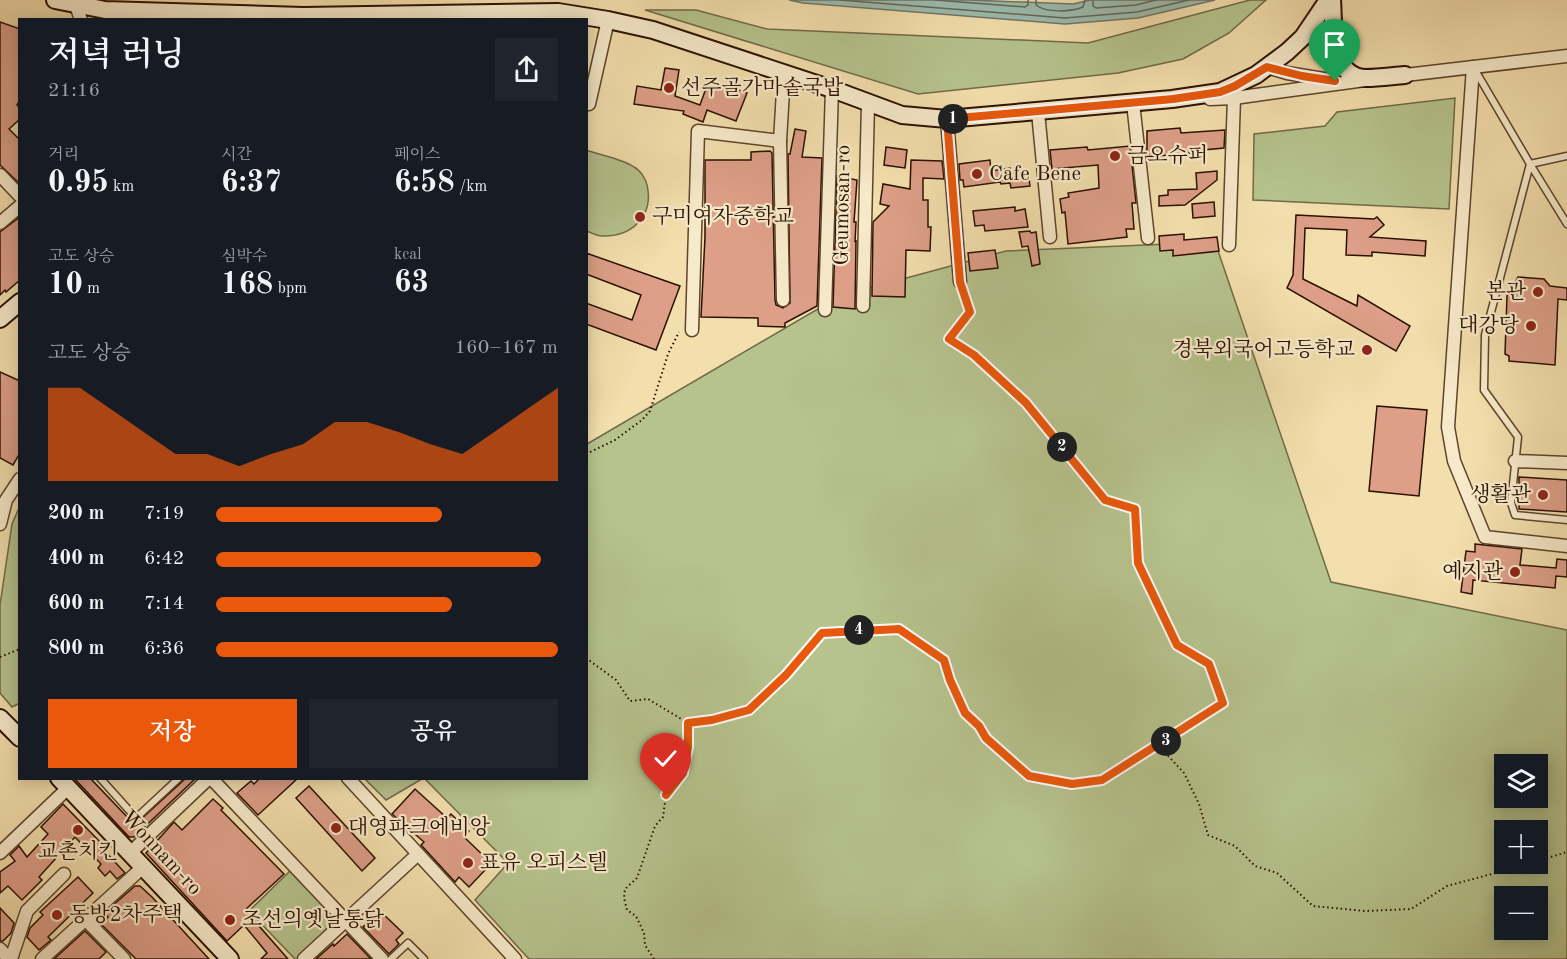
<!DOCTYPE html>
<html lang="ko">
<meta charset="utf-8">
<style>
body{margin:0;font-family:"Old Standard TT","Noto Serif KR",serif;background:#20242c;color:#f1f3f6;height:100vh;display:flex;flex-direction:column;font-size:22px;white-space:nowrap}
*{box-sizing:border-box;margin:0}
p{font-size:20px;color:#9ea1a6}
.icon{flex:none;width:33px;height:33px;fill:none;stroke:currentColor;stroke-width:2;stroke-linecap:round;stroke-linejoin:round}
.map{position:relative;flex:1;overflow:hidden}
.side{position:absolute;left:18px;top:18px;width:570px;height:762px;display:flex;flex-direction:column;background:#171b24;border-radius:0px;box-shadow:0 3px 15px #0003}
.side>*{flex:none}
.tools{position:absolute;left:1494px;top:754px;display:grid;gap:12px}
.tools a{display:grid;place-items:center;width:54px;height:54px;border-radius:0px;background:#171b24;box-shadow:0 3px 15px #0003;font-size:30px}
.pin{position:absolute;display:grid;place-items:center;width:51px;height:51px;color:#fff;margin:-62px -26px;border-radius:50% 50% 50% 0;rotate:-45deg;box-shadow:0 0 6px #0007}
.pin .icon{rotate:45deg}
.km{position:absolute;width:30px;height:30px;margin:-15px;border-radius:50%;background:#222;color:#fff;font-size:16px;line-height:30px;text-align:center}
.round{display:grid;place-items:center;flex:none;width:63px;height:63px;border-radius:0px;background:#20242c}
.summary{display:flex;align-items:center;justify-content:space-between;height:102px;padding:0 30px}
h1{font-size:33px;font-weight:600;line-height:45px}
.figures{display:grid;grid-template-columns:repeat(3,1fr);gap:9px;height:102px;padding:6px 30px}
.figures div{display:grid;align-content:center}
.figures b{font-size:30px;font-weight:600}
.figures small{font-size:16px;font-weight:400}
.figures p{font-size:16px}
.chart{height:168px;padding:12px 30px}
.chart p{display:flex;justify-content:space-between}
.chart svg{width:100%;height:108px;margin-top:6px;fill:#ea580c;opacity:.7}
.button{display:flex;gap:12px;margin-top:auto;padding:12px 30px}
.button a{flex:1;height:69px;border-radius:0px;background:#ea580c;color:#fff;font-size:24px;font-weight:600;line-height:69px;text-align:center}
.button a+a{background:#20242c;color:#f1f3f6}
ul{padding:0 30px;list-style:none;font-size:20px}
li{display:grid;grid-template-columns:96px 72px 1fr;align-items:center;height:45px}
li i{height:15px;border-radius:8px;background:#ea580c}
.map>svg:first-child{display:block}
</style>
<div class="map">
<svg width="1567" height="959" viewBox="0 0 1567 959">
<rect width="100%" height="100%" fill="#f3dfad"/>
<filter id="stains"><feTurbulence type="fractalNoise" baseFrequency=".00333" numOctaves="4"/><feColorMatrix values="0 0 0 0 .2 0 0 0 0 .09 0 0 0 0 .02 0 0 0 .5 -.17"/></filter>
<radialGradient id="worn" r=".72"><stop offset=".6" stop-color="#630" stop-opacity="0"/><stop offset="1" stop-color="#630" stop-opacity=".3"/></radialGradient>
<g fill="#b6c38d" stroke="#706a46" stroke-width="1.5" fill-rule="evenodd">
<path d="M1250,0H1266L1229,33L1183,59L1118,73L918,94L645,10H696L767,29L1088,43Z"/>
<path d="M1455,98L1449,209L1253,200L1254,134L1325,126L1337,112Z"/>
<path d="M586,150C600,155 623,159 634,167C640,170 646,179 647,185C654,215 633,236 604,236C598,237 592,233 587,231Z"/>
<path d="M1215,242L1331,582L1567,630V959H529L475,900L508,863L425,779L586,778L587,444L840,296L1006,251ZM1504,765H1538V798H1504ZM1504,831H1538V864H1504ZM1504,897H1538V930H1504Z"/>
<path d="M19,508L20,703L12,707L0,693V605L12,524Z"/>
<path d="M365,779H422L386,800Z"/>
<path d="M291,870L337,918L331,931L302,959H295L249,911Z"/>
</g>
<path fill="#9cbcaf" stroke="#6f7769" stroke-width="1.5" d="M789,0H969L1073,4L1090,0H1215L1138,18L1065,24L803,3Z"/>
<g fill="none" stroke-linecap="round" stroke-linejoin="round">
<g stroke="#646658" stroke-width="1.5">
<path d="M840,0L1065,18L1137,12L1189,0"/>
<path d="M935,0L1025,7L1028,5V0"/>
<path d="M1036,0V5C1046,13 1071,12 1083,7L1085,0"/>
<path d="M1093,0V6L1096,8L1136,5L1156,0"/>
</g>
</g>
<g fill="#dd9f88" stroke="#2b1000" stroke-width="1.5">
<path d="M0,22L20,29V100L17,105L20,108V119L9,129L20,140V184L0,165Z"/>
<path d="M665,68L679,70L675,96L700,105L709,80L747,93L736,121L707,110L703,122L683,114L684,111L634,104L637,86L661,90Z"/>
<path d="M1180,128L1181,133L1225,130L1224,148L1203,150V152L1147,157V131Z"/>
<path d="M795,129L806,131L802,157L822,158L817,306L785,323V327L758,326V318L701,317L705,237V160H751V152L770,151L772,153L775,300L776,305L783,308L790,303L788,154H790Z"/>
<path d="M1130,146L1136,203H1132L1134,229H1126L1127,237L1068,244L1065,212L1062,213L1060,199L1069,197L1068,193L1099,188L1098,165L1052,169L1050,150L1087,147L1088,150Z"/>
<path d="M886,147L907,150L905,168L884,165Z"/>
<path d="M911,160L942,161L944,179L923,178V200H928V227H931L930,251L906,250L905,297L872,296L873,222L889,206L880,204L883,184L910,189Z"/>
<path d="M990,160L991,171L1010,168L1011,174L1028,171L1030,186L1011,188L1010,183L1001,184L1000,182L964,187L963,180H960L959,164Z"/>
<path d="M1217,171V180L1185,205L1159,206V196L1168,195V190L1197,189L1196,173Z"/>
<path d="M837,176L857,180L854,222H856L855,242L856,240L855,309L833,307Z"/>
<path d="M1214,202L1215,216L1193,218L1192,204Z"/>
<path d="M1015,207V211L1025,209L1028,227L985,231L984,225L975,226L973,211Z"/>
<path d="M1296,215L1374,219L1377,217L1384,225L1370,237L1426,241L1425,256L1372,252V256L1346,255L1347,230L1305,228L1303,279L1357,306L1358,295L1410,326L1396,351L1287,288L1293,275Z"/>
<path d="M20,217V280L6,292L5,290L0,295V232Z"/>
<path d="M1030,231L1031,233L1036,232L1040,264L1032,266L1028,246L1022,247L1019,232Z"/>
<path d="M1184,234V240L1217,237L1219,251L1173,256V250L1160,251L1159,236Z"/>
<path d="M995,250L998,268L970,271L968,253Z"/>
<path d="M586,253L680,286L656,350L586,324V303L632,320L641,295L586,274Z"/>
<path d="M1518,277L1544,279L1550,286L1567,288V300L1558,299L1555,365L1509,361V356L1505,354L1507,296Z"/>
<path d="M0,372L20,381V453L13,465L0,458Z"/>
<path d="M1377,406L1427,410L1419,496L1369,491Z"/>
<path d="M1519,477L1567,480V512L1519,509Z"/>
<path d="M1475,544L1522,549L1520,565L1556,568L1557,559L1567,560V577L1556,576L1555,588L1473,580L1472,594L1461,592L1466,551L1475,552Z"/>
<path d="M74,778H90L131,821L137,823L186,778H196L134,837H129Z"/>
<path d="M260,778H298L258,815L237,793L251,781L254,784Z"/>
<path d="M309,786L375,858L362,871L296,798Z"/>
<path d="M415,789L447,818L451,814L469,831L464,837L488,860L483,866L486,869L469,887L459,877L455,882L421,845L424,842L392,814Z"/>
<path d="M213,799L223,808L221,810L284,874L245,910L288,959H261L267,953L244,925L227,941L146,853L174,822L182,830Z"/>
<path d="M63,804L105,847L103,849L125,873L117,879L110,871L105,876L98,868L101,864L75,837L39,877L42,880L22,900L8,886L0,893V872L15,861L10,855L19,846L27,857L48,834L41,827Z"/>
<path d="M78,877L93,893L48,937L51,940L39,950L27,937L30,928L43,915L40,912Z"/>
<path d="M135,886H140L152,897L209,959H136L101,924L108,917L104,913Z"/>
<path d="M0,908L14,923L11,933L3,941H0Z"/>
<path d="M379,910L403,933L396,940L399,944L389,954L363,927Z"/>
<path d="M85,931L106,952L99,959H54Z"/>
<path d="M347,934L371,959H316L333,944L334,946Z"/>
</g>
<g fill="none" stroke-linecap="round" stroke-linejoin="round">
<defs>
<g id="lane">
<path d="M1475,70L1530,164L1485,335L1484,390L1518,437L1511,503L1515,515L1567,520"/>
<path d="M1567,156L1530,164L1567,224"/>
<path d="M100,778L136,818L179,778"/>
<path d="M391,959L408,943L424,959"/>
</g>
<g id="street">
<path d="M76,5L81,20"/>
<path d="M1267,67L1287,73L1330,80"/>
<path d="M1473,67L1448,427L1454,461L1485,537L1567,546"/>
<path d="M1397,76L1567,56"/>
<path d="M1210,99L1234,98L1365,80"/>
<path d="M1133,103L1148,238"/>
<path d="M589,104L608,20"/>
<path d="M1038,112L1050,237"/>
<path d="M947,119L960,282"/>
<path d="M0,175L20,196"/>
<path d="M0,223L20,206"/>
<path d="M1229,245L1234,98"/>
<path d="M783,300L780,141L784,74"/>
<path d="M863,306L868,104"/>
<path d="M825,310L832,89"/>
<path d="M692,330L698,131L780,141"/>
<path d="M1515,461L1567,463"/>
<path d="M0,524L6,500L20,479"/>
<path d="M211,778L382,959"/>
<path d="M348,778L515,959"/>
<path d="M0,853L68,788"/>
<path d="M130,853L209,778"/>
<path d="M85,919L124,959"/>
<path d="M0,949L9,959"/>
<path d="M11,959L27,911L64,874"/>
<path d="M42,959L143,867"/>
<path d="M304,959L418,854"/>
</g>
<g id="secondary">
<path d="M55,0L105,10L303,16L558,12L608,20L653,30L832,89L902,115L947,119L1172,99L1220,92L1256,75L1287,52L1303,37L1328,0"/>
<path d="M1332,0C1334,26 1329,77 1366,78C1379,78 1392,76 1405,75"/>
<path d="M0,319L20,302"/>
<path d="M0,718L20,738"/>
<path d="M59,778L230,959"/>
</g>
</defs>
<use href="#lane" stroke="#5d442b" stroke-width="9"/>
<use href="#street" stroke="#5d442b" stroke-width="15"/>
<use href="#secondary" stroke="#2b1000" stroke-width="20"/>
<g stroke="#2b1000" stroke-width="2" stroke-dasharray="1.5 3" stroke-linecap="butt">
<path d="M964,293L970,312L949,339L974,355L1026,403L1105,500L1135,509L1138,563L1177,645L1209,664L1223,703L1159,746"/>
<path d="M586,454L615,440L642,420L650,411L668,354L679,332"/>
<path d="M0,657L20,649"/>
<path d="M586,658L616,680L630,701L648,699L688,723L712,720L749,710L786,675L822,633L899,629L944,660L950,680L965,713L979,726L985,738L1029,776L1072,784L1102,780L1159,746L1184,773L1199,804L1208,835L1235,846L1255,866L1277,873L1313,906L1365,911L1411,909L1447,886L1529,864"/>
<path d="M1538,861L1567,852"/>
<path d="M654,959L645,945L644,933L636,916L627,910L624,898L625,889L637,878L655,826L663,817L666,795L683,773L688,747V723"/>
</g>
<use href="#lane" stroke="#f7eaca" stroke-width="6"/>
<use href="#street" stroke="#f7eaca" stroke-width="12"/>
<use href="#secondary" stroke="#f7eaca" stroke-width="16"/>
</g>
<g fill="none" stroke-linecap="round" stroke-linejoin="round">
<defs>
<path id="route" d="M666,795L683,773L688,747V723L712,720L749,710L786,675L822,633L899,629L944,660L950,680L965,713L979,726L986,738L1029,776L1072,784L1102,780L1223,703L1209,664L1177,645L1138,563L1135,509L1105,500L1026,403L974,355L949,339L970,312L960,282L947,119L1173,99L1220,92L1235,86L1267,67L1302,76L1335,81"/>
</defs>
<use href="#route" stroke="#fff" stroke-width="12"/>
<use href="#route" stroke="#ea580c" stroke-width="8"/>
</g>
<g fill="#8f2418" stroke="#f7eaca" stroke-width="2">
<circle cx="669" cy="88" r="6"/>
<circle cx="1115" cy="156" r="6"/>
<circle cx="977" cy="174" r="6"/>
<circle cx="640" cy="217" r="6"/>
<circle cx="1538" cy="292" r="6"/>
<circle cx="1531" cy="326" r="6"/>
<circle cx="1367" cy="350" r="6"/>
<circle cx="1543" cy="495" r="6"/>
<circle cx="1515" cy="572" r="6"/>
<circle cx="336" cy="828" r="6"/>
<circle cx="78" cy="830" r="6"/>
<circle cx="468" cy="863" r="6"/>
<circle cx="57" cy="915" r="6"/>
<circle cx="230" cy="920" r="6"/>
</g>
<g text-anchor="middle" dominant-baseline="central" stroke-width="4.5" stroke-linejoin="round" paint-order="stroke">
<g font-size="21" fill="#2b1000" stroke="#f7eaca" text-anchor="start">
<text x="681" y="88">선주골가마솥국밥</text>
<text x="1127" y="156">금오슈퍼</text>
<text x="989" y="174">Cafe Bene</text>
<text x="652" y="217">구미여자중학교</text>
<text x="1526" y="292" text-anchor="end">본관</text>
<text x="1519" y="326" text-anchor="end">대강당</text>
<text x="1355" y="350" text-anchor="end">경북외국어고등학교</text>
<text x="1531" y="495" text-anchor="end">생활관</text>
<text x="1503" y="572" text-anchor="end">예지관</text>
<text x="348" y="828">대영파크에비앙</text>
<text x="78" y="852" text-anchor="middle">교촌치킨</text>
<text x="480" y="863">표유 오피스텔</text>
<text x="69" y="915">동방2차주택</text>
<text x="242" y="920">조선의옛날통닭</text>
</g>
<g font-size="21" fill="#2b1000" stroke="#f7eaca">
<text transform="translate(843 205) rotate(-89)">Geumosan-ro</text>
<text transform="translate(161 853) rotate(47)">Wonnam-ro</text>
</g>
</g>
<rect width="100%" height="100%" filter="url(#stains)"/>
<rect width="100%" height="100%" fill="url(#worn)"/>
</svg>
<div class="tools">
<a><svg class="icon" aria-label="layers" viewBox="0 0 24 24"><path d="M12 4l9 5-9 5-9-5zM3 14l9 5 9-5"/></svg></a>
<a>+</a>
<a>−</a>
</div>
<div class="pin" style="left:1335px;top:81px;background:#1e9e55"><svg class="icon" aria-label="arrive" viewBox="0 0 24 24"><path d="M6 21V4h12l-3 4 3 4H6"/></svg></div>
<div class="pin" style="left:666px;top:795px;background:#d93025"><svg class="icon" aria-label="check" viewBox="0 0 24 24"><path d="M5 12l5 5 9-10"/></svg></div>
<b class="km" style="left:953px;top:119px">1</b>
<b class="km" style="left:1062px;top:447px">2</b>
<b class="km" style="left:1166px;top:741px">3</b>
<b class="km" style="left:859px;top:630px">4</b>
<section class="side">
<div class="summary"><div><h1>저녁 러닝</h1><p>21:16</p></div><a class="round"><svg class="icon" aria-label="share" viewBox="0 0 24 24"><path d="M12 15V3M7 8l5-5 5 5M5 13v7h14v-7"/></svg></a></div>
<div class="figures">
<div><p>거리</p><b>0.95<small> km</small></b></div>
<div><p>시간</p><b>6:37</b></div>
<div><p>페이스</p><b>6:58<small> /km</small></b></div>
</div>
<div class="figures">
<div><p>고도 상승</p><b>10<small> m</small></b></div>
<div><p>심박수</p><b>168<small> bpm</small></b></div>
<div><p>kcal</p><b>63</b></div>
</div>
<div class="chart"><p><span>고도 상승</span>160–167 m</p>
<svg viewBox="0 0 160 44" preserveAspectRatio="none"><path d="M0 44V6L10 6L20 15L30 24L40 33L50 33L60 38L70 33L80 29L90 20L100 20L110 24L120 29L130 33L140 24L150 15L160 6V44z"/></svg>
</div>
<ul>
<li><b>200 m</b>7:19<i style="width:66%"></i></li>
<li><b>400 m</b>6:42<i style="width:95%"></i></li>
<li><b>600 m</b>7:14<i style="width:69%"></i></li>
<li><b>800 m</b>6:36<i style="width:100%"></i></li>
</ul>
<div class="button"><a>저장</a><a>공유</a></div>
</section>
</div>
